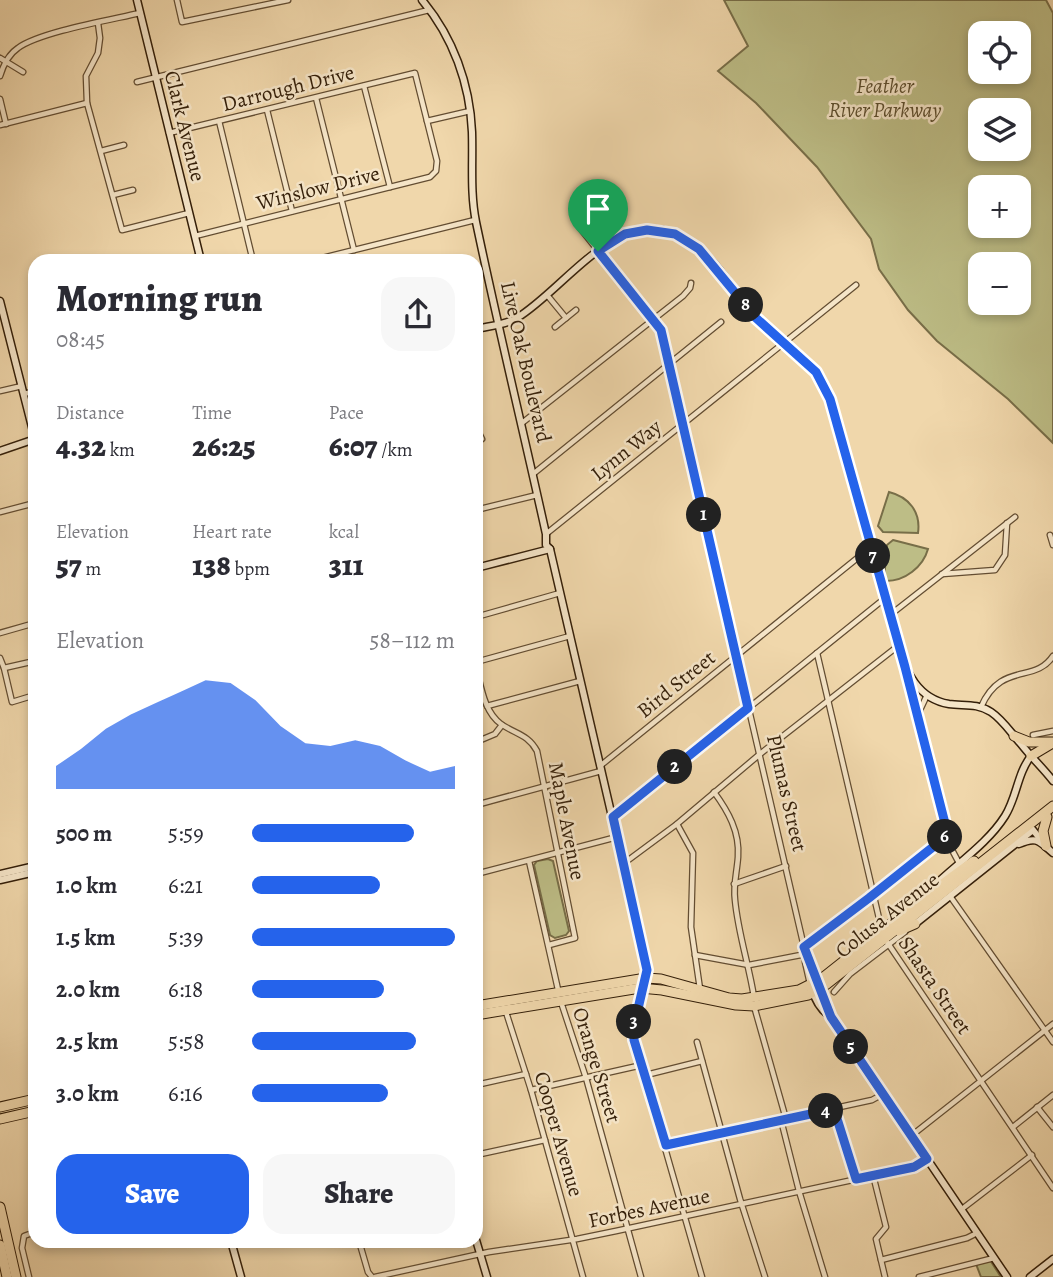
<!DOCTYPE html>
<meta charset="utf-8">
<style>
body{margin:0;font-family:Alegreya,serif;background:#f7f7f7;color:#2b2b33;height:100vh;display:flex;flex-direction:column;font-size:26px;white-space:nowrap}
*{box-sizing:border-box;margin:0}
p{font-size:23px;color:#7c7c81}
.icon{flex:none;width:38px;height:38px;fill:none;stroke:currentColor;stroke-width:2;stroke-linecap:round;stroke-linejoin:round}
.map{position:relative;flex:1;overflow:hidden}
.panel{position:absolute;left:28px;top:254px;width:455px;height:994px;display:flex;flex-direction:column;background:#fff;border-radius:21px;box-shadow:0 4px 10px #0003}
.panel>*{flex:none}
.controls{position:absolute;left:968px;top:21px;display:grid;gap:14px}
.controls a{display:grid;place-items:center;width:63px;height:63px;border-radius:14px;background:#fff;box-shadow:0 4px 10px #0003;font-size:35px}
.pin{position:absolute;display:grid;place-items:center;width:60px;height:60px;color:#fff;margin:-72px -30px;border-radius:50% 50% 50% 0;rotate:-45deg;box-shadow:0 0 7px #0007}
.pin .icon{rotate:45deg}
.km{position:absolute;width:35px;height:35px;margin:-18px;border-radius:50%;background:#222;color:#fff;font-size:19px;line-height:35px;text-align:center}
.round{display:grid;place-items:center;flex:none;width:74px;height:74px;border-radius:21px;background:#f7f7f7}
.headline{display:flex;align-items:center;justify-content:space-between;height:119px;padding:0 28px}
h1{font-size:38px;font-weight:800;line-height:52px}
.stats{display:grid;grid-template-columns:repeat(3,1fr);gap:10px;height:119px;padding:7px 28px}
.stats div{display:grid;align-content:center}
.stats b{font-size:30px;font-weight:800}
.stats small{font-size:19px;font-weight:400}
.stats p{font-size:19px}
.chart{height:196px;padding:14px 28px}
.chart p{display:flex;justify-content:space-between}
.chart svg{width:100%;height:126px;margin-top:7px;fill:#2563eb;opacity:.7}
.action{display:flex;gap:14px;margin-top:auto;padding:14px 28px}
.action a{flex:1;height:80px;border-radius:21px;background:#2563eb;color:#fff;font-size:28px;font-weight:800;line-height:80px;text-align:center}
.action a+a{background:#f7f7f7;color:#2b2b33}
ul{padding:0 28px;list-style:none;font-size:23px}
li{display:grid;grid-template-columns:112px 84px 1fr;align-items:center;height:52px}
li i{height:18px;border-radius:9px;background:#2563eb}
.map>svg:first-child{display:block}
</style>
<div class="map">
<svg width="1053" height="1277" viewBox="0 0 1053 1277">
<rect width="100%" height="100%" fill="#f0d7ab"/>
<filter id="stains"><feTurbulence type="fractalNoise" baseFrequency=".00286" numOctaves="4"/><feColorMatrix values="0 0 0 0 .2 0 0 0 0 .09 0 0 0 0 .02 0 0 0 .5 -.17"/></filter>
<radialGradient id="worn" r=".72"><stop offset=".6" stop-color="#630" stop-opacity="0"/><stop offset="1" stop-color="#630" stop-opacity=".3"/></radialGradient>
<g fill="#bdbd86" stroke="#786e48" stroke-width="2" fill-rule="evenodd">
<path d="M724,0H1046L1053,13V443L1008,399L937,341L908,310L879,269L871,239L817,167L756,103L718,71L748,46ZM980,33H1018V72H980ZM980,110H1018V149H980ZM1018,187V226H980V187ZM980,264H1018V303H980Z"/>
<path d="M889,492C909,497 921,512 918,533L883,532L878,526Z"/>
<path d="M893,540L928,549C923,567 905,581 886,581L884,580L887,545Z"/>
<path d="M548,859L553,861L569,931L566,935L555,938L550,935L534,865L537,861Z"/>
<path d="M990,1260L1001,1277H981L976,1264Z"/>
</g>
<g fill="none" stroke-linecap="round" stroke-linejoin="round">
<defs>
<g id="street">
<path d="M177,0L182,22L288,0"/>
<path d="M98,23L100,38L98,53L86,76L87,103L122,230L189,213"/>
<path d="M0,58L23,72"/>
<path d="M0,76C3,66 9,54 18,48C40,32 110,20 140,13"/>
<path d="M137,82L429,10"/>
<path d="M364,86L390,187"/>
<path d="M316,98L354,250"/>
<path d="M0,99L6,124"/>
<path d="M267,110L292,211"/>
<path d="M219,121L253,261"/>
<path d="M427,121L470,111"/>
<path d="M0,125L87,103"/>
<path d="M169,133L415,73L437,161L436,171L430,177L195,236"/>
<path d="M101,151L124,145"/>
<path d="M113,195L133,190"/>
<path d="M580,228L661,330L804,947L811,961L816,981"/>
<path d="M180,261L200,256"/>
<path d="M310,261L475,220"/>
<path d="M547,295L566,318"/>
<path d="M555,327L576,310"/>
<path d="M0,391L22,386"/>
<path d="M24,394L35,391"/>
<path d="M522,423L683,296L690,288L691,283"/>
<path d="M476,427L482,439"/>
<path d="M533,474L721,322"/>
<path d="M476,510L537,495"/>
<path d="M0,512L35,503"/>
<path d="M546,534L856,285"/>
<path d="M1050,535L1053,545"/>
<path d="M942,574L995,570L1005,555L1007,523"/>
<path d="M890,615L1015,517"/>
<path d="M476,617L560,593"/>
<path d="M0,633L35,623"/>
<path d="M817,653L882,931"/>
<path d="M0,658L4,668"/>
<path d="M35,661L4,668L12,702L35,695"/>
<path d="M476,662L570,636"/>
<path d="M476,667C481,686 484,712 501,724C515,734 528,734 537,751L575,938L549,945"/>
<path d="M906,672L917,717"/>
<path d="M927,695L920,710L919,727L951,848L959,863"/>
<path d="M487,706L580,681"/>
<path d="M981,707C1001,661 1035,684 1053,656"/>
<path d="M1033,735L1053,731"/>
<path d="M476,742L495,734L502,725"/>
<path d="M600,766L871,547"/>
<path d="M714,792C728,811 740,832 738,857C737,872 733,885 735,900C738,933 749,965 754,997"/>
<path d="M476,805L601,771"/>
<path d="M613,817L884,599"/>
<path d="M677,824L693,853L691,927L700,989"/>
<path d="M529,861L559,994"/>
<path d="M623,864L677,824L760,754L898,646"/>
<path d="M476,874L617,837"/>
<path d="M734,884L786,866"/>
<path d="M950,896L1053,1042"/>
<path d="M885,939L1053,1188"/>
<path d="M804,947L869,898L948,835"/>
<path d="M806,954L805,962L810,984"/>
<path d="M695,955L749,965L806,954"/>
<path d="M644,988L634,1026V1040L702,1277"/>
<path d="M834,992L850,974L905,932"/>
<path d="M561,1002L586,1078L641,1277"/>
<path d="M754,1006L786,1119"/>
<path d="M505,1009L531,1090L583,1277"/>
<path d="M697,1042L740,1199L765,1277"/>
<path d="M646,1075L702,1061"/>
<path d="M476,1085L526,1074"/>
<path d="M531,1090L642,1065"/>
<path d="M1037,1107L1053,1127"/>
<path d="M834,1109L856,1179"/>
<path d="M781,1120L799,1191L825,1277"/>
<path d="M1013,1127L1053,1095"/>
<path d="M911,1136L1053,1024"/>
<path d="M666,1145L872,1100L883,1094"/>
<path d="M476,1155L545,1140"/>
<path d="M873,1175L886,1227L876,1239L885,1277"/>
<path d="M962,1209L1032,1155"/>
<path d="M359,1241L368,1272L372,1277"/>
<path d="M881,1260L967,1238L977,1233"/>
<path d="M29,1277L22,1248L24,1236L35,1232"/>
<path d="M375,1277L489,1252L577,1239L616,1231L913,1167L927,1159"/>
<path d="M919,1277L994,1258"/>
</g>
<g id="secondary">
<path d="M137,0L201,261"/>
<path d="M422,0C453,37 470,84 472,132C473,163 470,192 476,222C498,327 523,430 546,534V545L550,549L644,955L646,980"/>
<path d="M0,301L35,439"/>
<path d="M476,329C489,326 506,325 517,318C568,287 624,194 692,243C716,260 733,289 751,312C777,344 817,361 831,402L898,646C906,672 918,699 949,704C964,706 977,703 991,712C1003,720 1011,733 1021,744C1031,757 1043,768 1053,781"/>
<path d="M0,451L35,439"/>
<path d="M476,568L550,549"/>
<path d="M1019,844C1037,836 1039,841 1053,853"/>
<path d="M0,874L35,866"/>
<path d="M0,880L35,872"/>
<path d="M935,885C958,863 988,843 1005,816C1017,797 1017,774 1031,756"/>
<path d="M915,924L1033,830L1045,845"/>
<path d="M818,987L831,1017"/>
<path d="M812,989C815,1000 822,1011 831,1017L1007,1277"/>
<path d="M476,1240L487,1277"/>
<path d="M231,1241L241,1277"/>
<path d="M1030,1277L1053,1259"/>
</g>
<g id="highway">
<path d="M1014,736L1029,742H1053"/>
<path d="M1031,756L1051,744"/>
<path d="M1046,846L1043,831L1047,817"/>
<path d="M899,931L915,924"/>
<path d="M476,1006L646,978L661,979L729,998L742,999L799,990L821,979L922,899L974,861"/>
<path d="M476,1015L640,988L662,990L736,1005L754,1006L808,995L827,984L1053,806"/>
<path d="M0,1107L35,1099"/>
<path d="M0,1119L35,1111"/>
<path d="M0,1207L16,1277"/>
<path d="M0,1245L7,1277"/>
</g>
</defs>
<use href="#street" stroke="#634d32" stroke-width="7"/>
<use href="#secondary" stroke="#341f09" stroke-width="9"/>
<use href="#highway" stroke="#341f09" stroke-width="11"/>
<use href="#street" stroke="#f5e5c8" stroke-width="4.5"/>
<use href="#secondary" stroke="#f5e5c8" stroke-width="6"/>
<use href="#highway" stroke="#f0d7ab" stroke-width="9"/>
</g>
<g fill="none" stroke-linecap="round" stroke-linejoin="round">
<defs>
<path id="route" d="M647,230L675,234L699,249L756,318L816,372L830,399L905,667L948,835L869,898L804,947L831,1017L927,1159L914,1167L856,1179L834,1109L666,1145L634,1040V1026L647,970L613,817L748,708L661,330L598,251L625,234Z"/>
</defs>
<use href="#route" stroke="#fff" stroke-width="14"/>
<use href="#route" stroke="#2563eb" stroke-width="9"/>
</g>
<g text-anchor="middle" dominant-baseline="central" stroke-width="5" stroke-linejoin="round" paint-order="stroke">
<g font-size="21" font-style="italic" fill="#5d4e2e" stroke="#f5e5c8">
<text x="885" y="86">Feather<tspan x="885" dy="24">River Parkway</tspan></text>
</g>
<g font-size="21" fill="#341f09" stroke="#f5e5c8">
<text transform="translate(288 88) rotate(-14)">Darrough Drive</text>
<text transform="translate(185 126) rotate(76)">Clark Avenue</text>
<text transform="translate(318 188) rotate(-14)">Winslow Drive</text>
<text transform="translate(526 362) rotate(77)">Live Oak Boulevard</text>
<text transform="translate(626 450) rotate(-39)">Lynn Way</text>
<text transform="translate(676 684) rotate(-39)">Bird Street</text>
<text transform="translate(787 793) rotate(77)">Plumas Street</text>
<text transform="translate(567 821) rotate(79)">Maple Avenue</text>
<text transform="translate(887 915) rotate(-38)">Colusa Avenue</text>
<text transform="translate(935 985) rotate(56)">Shasta Street</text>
<text transform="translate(597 1065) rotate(73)">Orange Street</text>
<text transform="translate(559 1134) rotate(74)">Cooper Avenue</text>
<text transform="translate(649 1208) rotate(-12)">Forbes Avenue</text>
</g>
</g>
<rect width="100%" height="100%" filter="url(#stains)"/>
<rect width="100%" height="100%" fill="url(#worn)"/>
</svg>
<div class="controls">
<a><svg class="icon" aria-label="locate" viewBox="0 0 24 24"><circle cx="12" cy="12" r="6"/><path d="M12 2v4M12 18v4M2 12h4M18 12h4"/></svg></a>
<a><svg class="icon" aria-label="layers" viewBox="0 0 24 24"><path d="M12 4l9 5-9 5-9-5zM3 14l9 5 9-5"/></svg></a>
<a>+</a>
<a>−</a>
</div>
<div class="pin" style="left:598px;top:251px;background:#1e9e55"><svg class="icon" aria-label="arrive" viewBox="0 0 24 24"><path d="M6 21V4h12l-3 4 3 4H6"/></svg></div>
<b class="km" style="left:704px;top:515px">1</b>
<b class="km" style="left:675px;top:767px">2</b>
<b class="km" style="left:634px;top:1022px">3</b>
<b class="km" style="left:826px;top:1111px">4</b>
<b class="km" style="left:851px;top:1047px">5</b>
<b class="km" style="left:945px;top:837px">6</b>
<b class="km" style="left:873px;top:556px">7</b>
<b class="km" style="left:746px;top:305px">8</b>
<section class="panel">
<div class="headline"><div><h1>Morning run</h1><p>08:45</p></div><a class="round"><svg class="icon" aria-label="share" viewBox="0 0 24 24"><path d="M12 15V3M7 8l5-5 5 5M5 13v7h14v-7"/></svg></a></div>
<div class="stats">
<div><p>Distance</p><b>4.32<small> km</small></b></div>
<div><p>Time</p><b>26:25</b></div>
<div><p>Pace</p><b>6:07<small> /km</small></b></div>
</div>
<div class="stats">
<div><p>Elevation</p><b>57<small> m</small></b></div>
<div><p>Heart rate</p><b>138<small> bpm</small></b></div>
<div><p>kcal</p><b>311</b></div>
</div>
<div class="chart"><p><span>Elevation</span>58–112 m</p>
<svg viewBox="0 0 160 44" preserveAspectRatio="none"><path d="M0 44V36L10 30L20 23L30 18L40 14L50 10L60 6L70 7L80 13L90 22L100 28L110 29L120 27L130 29L140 34L150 38L160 36V44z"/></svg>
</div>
<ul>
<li><b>500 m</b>5:59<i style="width:80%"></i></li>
<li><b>1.0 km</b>6:21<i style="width:63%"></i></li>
<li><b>1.5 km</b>5:39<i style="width:100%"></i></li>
<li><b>2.0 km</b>6:18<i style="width:65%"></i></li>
<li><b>2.5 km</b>5:58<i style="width:81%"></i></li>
<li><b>3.0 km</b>6:16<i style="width:67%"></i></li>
</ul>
<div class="action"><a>Save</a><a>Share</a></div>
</section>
</div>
